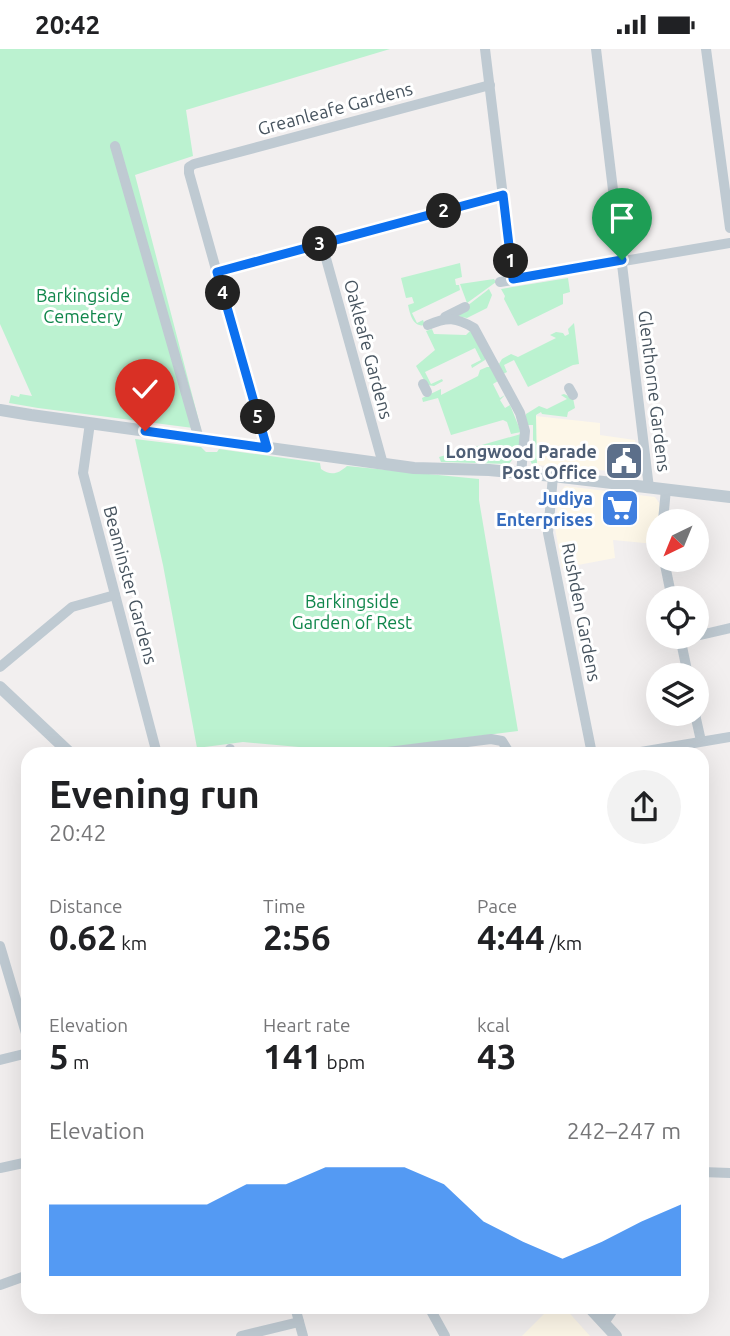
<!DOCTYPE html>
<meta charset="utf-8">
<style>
body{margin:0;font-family:Ubuntu,sans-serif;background:#f2f2f2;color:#202124;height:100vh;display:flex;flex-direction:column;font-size:26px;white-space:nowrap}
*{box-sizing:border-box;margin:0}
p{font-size:23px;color:#757577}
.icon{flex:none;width:38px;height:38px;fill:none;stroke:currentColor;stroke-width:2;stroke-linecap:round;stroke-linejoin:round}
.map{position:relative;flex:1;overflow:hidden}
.side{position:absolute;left:21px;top:698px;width:688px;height:567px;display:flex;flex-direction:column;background:#fff;border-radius:21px;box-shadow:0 7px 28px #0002}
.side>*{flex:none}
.needle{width:46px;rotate:223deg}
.controls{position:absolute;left:646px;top:460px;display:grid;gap:14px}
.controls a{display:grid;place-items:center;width:63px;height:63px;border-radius:50%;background:#fff;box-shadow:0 7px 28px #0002;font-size:35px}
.pin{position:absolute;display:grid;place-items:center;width:60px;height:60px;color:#fff;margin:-72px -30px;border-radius:50% 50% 50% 0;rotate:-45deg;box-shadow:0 0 7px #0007}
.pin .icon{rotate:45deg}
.km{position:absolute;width:35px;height:35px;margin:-18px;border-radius:50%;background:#222;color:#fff;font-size:19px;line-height:35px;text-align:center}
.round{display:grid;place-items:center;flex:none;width:74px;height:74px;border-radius:37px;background:#f2f2f2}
.summary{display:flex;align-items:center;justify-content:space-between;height:119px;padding:0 28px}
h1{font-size:38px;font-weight:700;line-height:52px}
.figures{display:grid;grid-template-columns:repeat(3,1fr);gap:10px;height:119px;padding:7px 28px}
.figures div{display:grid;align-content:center}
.figures b{font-size:35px;font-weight:700}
.figures small{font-size:19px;font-weight:400}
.figures p{font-size:19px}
.chart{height:196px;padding:14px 28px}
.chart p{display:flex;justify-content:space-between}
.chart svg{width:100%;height:126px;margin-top:7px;fill:#0c70ef;opacity:.7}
.status{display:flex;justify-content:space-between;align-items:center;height:49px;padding:0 35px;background:#fff;direction:ltr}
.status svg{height:19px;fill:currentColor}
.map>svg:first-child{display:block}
</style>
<div class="status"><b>20:42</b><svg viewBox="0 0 49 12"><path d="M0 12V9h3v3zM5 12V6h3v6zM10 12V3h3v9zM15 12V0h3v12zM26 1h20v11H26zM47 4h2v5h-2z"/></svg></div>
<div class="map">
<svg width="730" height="1287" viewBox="0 0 730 1287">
<rect width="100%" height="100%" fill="#f2efef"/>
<g fill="#fdf7e8">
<path d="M535,367L600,374V386L635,391L639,419L635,424L536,416Z"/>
<path d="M565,437L655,448L660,455L655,495L613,491L615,509L562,519L555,479L560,443Z"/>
<path d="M551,1258H564L590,1287H522Z"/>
</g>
<g fill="#bbf2d0">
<path d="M0,0H390L186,61L193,107L135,126L201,380L38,359L9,354L11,346L19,348L20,345L32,347L0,275Z"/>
<path d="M460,214L462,228L455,230L456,236H459L460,241L412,264L417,274L423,271L425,276C413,279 410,265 408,256L414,254L412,248L406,249L401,229Z"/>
<path d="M568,229L570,243L563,245V255L518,277L504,250L505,247L501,240Z"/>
<path d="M494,230L496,233L467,254L460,235Z"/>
<path d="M489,240L492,246L487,259L467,269L457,267L467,257Z"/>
<path d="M574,274L579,315L573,316L528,338L514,311L504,316L507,323L503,325L499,315L502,310L511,305L518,308L556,289L550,286L556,283L563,284L565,287L569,285L568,280Z"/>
<path d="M432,280L434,285L466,286L471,281L485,308V311L472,319L471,316L481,311L475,299L425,323L431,335L442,330L443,332L434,337L427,336L416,317L435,301L426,282Z"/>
<path d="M487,318H490L498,332L493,335L500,349L505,346L500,351L505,359L510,356L521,383L511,385L507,373L503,371L451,386L438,349L423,353L422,349L441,340V346L478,327L480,321Z"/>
<path d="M564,345L573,349L575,359L568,363L567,368L542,365L541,363L536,366L537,416L532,415L527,405L528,396L533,395V376H526V365L539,357L547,360L567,350L561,346Z"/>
<path d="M521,385L520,406L515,407L509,415L441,413L439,408Z"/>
<path d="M135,390L201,398L206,403H217L219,400L320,414L321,420C331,427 338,425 347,417L479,430V451L518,682L355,703L243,693L197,699L163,516Z"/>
</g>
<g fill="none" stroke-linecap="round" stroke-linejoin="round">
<g stroke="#bfcad2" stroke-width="10">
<path d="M485,0L513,230"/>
<path d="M596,0L649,439"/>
<path d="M706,0L730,179"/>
<path d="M115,97L199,390"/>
<path d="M322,195L383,415"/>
<path d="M217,223L503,146"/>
<path d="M500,233L730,194"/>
<path d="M445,268L465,258"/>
<path d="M428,276C447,268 456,268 474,279L520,364L525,382L521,424"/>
<path d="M423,335L427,343"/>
<path d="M569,339L573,346"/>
<path d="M90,374L83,424L157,705"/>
<path d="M266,399L189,124V118L194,115L490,36"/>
<path d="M553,427L548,484L592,705"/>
<path d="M663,472L666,440"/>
<path d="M664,511L672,550"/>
<path d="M696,587L730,579"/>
<path d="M680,588L688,626"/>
<path d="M0,618L72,558L115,546"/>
<path d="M695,665L701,692"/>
<path d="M230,700L231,705"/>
<path d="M372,705L491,690L502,692L510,705"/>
<path d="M629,705L730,688"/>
<path d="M0,897L28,991"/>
<path d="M0,1011L28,1004"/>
<path d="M0,1119L28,1113"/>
<path d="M702,1123L730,1124"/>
<path d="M0,1236L28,1226"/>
<path d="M295,1258L303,1287"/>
<path d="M429,1258L445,1287"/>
<path d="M604,1274L615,1258"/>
<path d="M241,1287L299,1273"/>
</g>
<g stroke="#bfcad2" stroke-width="12">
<path d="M0,361L31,366L414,419L489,421L553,427L730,448"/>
<path d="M0,638L71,705"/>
<path d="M589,1258L616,1287"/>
</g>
</g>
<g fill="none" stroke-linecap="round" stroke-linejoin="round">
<defs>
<path id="route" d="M145,382L267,399L217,223L503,146L513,230L622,211"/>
</defs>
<use href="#route" stroke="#fff" stroke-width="14"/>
<use href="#route" stroke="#0c70ef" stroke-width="9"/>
</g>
<defs>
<symbol id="civic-square" viewBox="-11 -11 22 22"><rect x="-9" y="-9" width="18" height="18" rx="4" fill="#5c6f8a" stroke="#fff"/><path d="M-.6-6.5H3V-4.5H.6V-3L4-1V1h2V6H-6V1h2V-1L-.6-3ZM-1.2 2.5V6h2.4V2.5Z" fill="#fff"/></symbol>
<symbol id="supermarket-square" viewBox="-11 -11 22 22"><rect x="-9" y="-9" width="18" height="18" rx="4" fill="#3f7fe0" stroke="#fff"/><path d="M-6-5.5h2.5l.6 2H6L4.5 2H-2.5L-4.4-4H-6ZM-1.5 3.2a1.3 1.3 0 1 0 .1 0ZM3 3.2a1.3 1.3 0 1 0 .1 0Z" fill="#fff"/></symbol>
</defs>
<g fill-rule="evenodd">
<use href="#civic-square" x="602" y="390" width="44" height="44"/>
<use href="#supermarket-square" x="598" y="437" width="44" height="44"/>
</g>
<g text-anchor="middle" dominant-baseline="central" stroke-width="6" stroke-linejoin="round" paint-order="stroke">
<g font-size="18" fill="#46535e" stroke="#fff">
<text transform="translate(335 59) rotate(-15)">Greanleafe Gardens</text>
<text transform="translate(369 300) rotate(75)">Oakleafe Gardens</text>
<text transform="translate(655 342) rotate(83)">Glenthorne Gardens</text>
<text transform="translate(131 536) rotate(75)">Beaminster Gardens</text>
<text transform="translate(582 563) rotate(79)">Rushden Gardens</text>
</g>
<g font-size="18" fill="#10864b" stroke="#fff">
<text x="83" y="246">Barkingside<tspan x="83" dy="21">Cemetery</tspan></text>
<text x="352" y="552">Barkingside<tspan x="352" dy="21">Garden of Rest</tspan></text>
</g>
<g font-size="18" font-weight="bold" fill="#4e5e75" stroke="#fff" text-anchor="end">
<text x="597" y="402">Longwood Parade<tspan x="597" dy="21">Post Office</tspan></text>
</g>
<g font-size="18" font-weight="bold" fill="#366cbe" stroke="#fff" text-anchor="end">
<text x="593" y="449">Judiya<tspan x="593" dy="21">Enterprises</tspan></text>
</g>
</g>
</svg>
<div class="controls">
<a><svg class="needle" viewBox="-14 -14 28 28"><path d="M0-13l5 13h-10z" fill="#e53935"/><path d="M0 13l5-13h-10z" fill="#757577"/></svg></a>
<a><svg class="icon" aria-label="locate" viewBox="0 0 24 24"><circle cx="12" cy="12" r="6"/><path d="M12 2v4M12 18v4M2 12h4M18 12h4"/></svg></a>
<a><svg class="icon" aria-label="layers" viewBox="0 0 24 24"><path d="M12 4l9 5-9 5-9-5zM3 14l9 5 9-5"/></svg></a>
</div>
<div class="pin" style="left:622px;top:211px;background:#1e9e55"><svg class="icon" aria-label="arrive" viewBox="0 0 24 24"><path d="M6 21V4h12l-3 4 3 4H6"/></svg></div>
<div class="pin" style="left:145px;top:382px;background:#d93025"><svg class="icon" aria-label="check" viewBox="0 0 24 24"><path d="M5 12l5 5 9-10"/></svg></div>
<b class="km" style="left:511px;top:212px">1</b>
<b class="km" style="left:444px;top:162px">2</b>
<b class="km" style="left:320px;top:195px">3</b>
<b class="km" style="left:223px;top:244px">4</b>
<b class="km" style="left:258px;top:368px">5</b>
<section class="side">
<div class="summary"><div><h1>Evening run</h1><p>20:42</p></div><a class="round"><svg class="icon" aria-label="share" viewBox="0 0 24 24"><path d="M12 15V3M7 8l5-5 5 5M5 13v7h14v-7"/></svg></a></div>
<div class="figures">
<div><p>Distance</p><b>0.62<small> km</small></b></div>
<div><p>Time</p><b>2:56</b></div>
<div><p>Pace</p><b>4:44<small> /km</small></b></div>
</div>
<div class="figures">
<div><p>Elevation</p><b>5<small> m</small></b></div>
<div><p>Heart rate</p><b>141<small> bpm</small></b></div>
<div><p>kcal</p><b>43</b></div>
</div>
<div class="chart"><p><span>Elevation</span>242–247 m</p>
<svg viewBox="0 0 160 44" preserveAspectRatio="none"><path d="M0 44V19L10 19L20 19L30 19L40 19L50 12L60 12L70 6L80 6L90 6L100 12L110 25L120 32L130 38L140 32L150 25L160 19V44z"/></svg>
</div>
</section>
</div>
